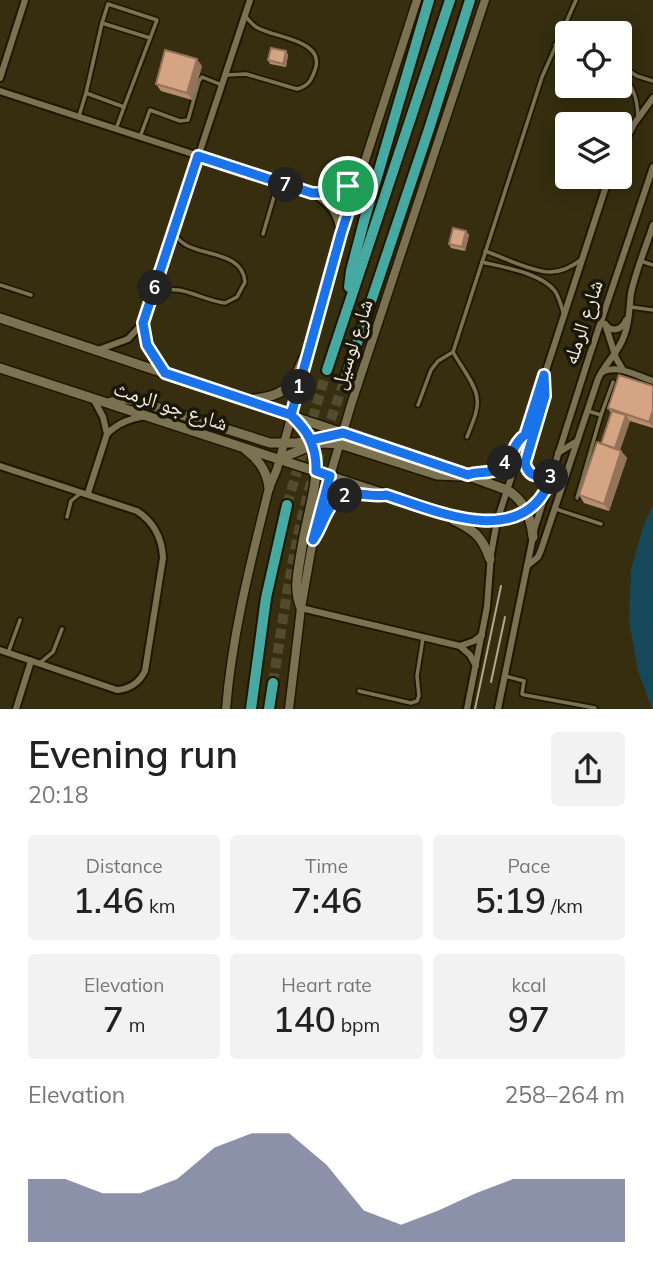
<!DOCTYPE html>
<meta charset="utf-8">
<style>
body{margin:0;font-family:Mulish,"Noto Naskh Arabic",sans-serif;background:#f2f2f2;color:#222;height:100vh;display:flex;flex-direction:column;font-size:26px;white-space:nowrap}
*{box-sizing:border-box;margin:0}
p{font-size:23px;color:#767676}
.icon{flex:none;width:38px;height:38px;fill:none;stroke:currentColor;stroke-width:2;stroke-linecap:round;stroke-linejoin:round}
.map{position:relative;height:709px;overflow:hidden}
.side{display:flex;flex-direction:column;background:#fff;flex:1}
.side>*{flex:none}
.tools{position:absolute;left:555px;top:21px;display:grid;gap:14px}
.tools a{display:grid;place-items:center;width:77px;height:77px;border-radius:7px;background:#fff;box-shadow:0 4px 18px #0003;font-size:35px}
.pin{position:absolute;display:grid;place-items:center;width:60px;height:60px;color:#fff;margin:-30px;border:4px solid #fff;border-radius:50%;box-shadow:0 2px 7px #0007}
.km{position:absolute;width:35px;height:35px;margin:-18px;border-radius:50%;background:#222;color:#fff;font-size:19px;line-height:35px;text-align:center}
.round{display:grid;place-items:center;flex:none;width:74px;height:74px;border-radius:7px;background:#f2f2f2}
.headline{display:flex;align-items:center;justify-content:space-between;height:119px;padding:0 28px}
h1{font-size:38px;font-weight:600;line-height:52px}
.stats{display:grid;grid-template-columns:repeat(3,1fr);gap:10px;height:119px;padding:7px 28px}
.stats div{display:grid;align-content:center;border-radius:7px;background:#f2f2f2;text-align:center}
.stats b{font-size:35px;font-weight:600}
.stats small{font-size:19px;font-weight:400}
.stats p{font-size:19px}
.chart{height:196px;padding:14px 28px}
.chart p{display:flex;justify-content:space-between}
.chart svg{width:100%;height:126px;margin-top:7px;fill:#5b6385;opacity:.7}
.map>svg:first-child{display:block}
</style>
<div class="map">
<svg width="653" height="709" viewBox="0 0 653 709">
<rect width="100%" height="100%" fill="#362e0f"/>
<path fill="#154959" d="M653,505V709H652L638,671L629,621L631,569L644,524Z"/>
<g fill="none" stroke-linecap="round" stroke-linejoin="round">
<g stroke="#524b2e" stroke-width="10" stroke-dasharray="10 5" stroke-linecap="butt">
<path d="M287,505L327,370"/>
<path d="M273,683C282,625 290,566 304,509C315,463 331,419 346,376"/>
</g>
<defs>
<g id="service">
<path d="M102,23L150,38"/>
<path d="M555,45L567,50"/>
<path d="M620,65L637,76L653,81"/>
<path d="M227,75L246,74L297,89C309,86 311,80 315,70C326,40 276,38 258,28C253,26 250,21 246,17"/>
<path d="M620,75C634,86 637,98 638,116"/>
<path d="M86,93L102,23L108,4L157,20L124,107"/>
<path d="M79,116L86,93L124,107L116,129"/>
<path d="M140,137L150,110L180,121L188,120L199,81L202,77L222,85"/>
<path d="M263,234L278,183"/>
<path d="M485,251C502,257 533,272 550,272C562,272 573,266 582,259"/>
<path d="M641,261L653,265"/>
<path d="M482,262C503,267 541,273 555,291C559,297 561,305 563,312"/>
<path d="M0,285L31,295"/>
<path d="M155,292C180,283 201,300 225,303L237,297L245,282C243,253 206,256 186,245C181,242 177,238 173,233"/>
<path d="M631,307L653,310"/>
<path d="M453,352C460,365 476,385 477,398C479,411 471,426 467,437"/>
<path d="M418,405L431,370L438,361L453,352L542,77L576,0"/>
<path d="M588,411L601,415L613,382"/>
<path d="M577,498L601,415"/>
<path d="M556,509L601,524"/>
<path d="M67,517L71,501L81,493"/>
<path d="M8,653L20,620"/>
<path d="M41,662L53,652L62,629"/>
<path d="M505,676L524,681L522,694L525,695L595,708"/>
<path d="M359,691L411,703L417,701L419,696L417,676L423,638"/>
</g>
<g id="minor">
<path d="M0,78L25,0"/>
<path d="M0,91L312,193C330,204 337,212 340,233"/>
<path d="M620,151L634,124L653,98"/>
<path d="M314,193C332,194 345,190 358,177"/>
<path d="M143,323L147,345L164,372"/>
<path d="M605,324L616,358L623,370"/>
<path d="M605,324C612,333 622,330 626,320"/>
<path d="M98,350L128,339L143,323L250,0"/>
<path d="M602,372C618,364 637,376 653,381"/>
<path d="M545,377V396L525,463C529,478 541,478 553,471"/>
<path d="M107,434C119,422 130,419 146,416"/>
<path d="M558,453L577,441"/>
<path d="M0,466L137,511C154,522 162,538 163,558L145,671C139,683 130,689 117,690L0,650"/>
<path d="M88,493L107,434L103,417L94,400"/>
<path d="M527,566L538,557L541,550L598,379C605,363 619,352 624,336C630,322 629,308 631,293C636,270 646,247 653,225"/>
<path d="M301,608L460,646L470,655L476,666"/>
<path d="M460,646L474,641L482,635"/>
<path d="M16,709L31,661"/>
<path d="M467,709L487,607L491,554L497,521L609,177"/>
<path d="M498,709L535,527L590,354L653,167"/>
</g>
<g id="tertiary">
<path d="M226,709C232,634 251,561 269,488L277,469L341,235L417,0"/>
<path d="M289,709L301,608L311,551L330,476L351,405L485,0"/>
</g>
<g id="secondary">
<path d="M0,318L444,467L507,490C525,500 531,518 533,537"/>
<path d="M0,368C110,404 220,440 330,476C362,487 394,497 427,507C447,514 468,521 489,521C513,521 534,509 547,489"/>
<path d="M246,400C262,398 281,397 292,382C299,372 302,359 309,348"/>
<path d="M109,403L120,399L134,400L270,443H297L343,433"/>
<path d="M295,419C327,449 315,484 307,522C304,534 302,547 300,559C297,577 294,591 301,608"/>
<path d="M246,450C259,460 267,471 269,488"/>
<path d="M279,459L313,445L322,443L340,444L437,475L460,476L475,472L491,471L499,468L509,460L518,440L525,435"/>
<path d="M453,520C474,530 482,536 490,559"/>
<path d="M313,540C325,522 326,497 352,494C362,493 371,496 381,496"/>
</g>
<g id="trunk">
<path d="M349,287L351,271L364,221L429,0"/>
<path d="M327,370L450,0"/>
<path d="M346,376L429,129L470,0"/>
<path d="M251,709L266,598L287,505"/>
<path d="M269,709L273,683"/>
</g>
</defs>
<use href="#service" stroke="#1e1600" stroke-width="7"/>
<use href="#minor" stroke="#1e1600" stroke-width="10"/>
<use href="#tertiary" stroke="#1e1600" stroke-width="11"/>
<use href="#secondary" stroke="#1e1600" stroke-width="12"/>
<use href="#trunk" stroke="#1e1600" stroke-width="14"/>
<use href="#service" stroke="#7b7252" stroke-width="3.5"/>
<use href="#minor" stroke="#7b7252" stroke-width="6"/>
<use href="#tertiary" stroke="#7b7252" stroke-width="8"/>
<use href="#secondary" stroke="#7b7252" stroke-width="9"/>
<use href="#trunk" stroke="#46a9a2" stroke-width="10"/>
<g stroke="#afa993" stroke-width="2">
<path d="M491,682L505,617"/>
<path d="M475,709L501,586"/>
</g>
</g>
<g fill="#b78d70">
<path d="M286,51L288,55L286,67L270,64L268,60Z"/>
<path d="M202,66L192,100L161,91L156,84Z"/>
<path d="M466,231L469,235L465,251L451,248L449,244Z"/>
<path d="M653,386V428L630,421L620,450L627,458L609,511L584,503L579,495L601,444L611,413L608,408Z"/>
</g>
<g fill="#95735b">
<path d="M286,51L288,55L286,67L283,64Z"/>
<path d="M197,59L202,66L192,100L187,93Z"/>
<path d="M466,231L469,235L465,251L462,247Z"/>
<path d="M653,410V427L649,422Z"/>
<path d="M626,415L630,421L618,455L614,449Z"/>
<path d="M621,451L627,458L609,511L604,504Z"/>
</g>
<g fill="#d5a482" stroke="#95735b" stroke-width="2">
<path d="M271,48L286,51L283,64L268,60Z"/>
<path d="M165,50L197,59L187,93L156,84Z"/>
<path d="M453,228L466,231L462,247L449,244Z"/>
<path d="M619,375L653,386V410L649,422L608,408Z"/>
<path d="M612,411L626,415L615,448L601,444Z"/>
<path d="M597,442L621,451L604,504L579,495Z"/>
</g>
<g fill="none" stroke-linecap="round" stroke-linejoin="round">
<defs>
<path id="route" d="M348,186L359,177L341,234L291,415C308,430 317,448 316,471L330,476L313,540C327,520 326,494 357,494C367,494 376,497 386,495C431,509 513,547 545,491C549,485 551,478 553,471C541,478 529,479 525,463L545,396L544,375L525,435C511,444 514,461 496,470C487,474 477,471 468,475L343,433L311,440C306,430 299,423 291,415L165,373L147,345L143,323L198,156L312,193H333L348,186"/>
</defs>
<use href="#route" stroke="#fff" stroke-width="14"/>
<use href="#route" stroke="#1a73e8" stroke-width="9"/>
</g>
<g text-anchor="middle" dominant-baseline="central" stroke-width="7" stroke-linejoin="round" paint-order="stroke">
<g font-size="21" fill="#f3eedd" stroke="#1a170a">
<text transform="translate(582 322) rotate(-72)">شارع الرمله</text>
<text transform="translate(351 344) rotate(-72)">شارع لوسيل</text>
<text transform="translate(171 405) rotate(18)">شارع جو الرمث</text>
</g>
</g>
</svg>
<div class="tools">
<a><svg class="icon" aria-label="locate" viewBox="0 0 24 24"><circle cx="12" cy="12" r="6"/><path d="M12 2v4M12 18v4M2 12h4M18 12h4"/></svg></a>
<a><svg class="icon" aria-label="layers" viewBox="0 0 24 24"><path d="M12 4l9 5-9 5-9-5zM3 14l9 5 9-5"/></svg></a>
</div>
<div class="pin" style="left:348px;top:186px;background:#1e9e55"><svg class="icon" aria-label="arrive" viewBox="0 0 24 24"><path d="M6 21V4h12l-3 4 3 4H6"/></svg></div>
<b class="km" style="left:299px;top:387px">1</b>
<b class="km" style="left:345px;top:496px">2</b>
<b class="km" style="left:551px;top:477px">3</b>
<b class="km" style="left:505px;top:463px">4</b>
<b class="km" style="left:155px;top:288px">6</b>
<b class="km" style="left:286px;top:185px">7</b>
</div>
<section class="side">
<div class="headline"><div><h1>Evening run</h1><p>20:18</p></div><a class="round"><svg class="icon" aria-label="share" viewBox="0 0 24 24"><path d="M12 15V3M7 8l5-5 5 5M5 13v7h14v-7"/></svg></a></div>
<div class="stats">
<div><p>Distance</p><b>1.46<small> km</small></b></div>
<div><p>Time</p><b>7:46</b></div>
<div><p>Pace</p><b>5:19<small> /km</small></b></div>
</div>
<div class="stats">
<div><p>Elevation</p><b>7<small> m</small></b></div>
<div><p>Heart rate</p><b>140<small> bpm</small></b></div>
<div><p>kcal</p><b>97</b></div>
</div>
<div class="chart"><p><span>Elevation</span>258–264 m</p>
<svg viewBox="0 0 160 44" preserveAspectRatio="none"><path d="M0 44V22L10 22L20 27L30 27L40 22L50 11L60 6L70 6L80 17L90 33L100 38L110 33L120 27L130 22L140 22L150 22L160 22V44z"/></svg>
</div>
</section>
